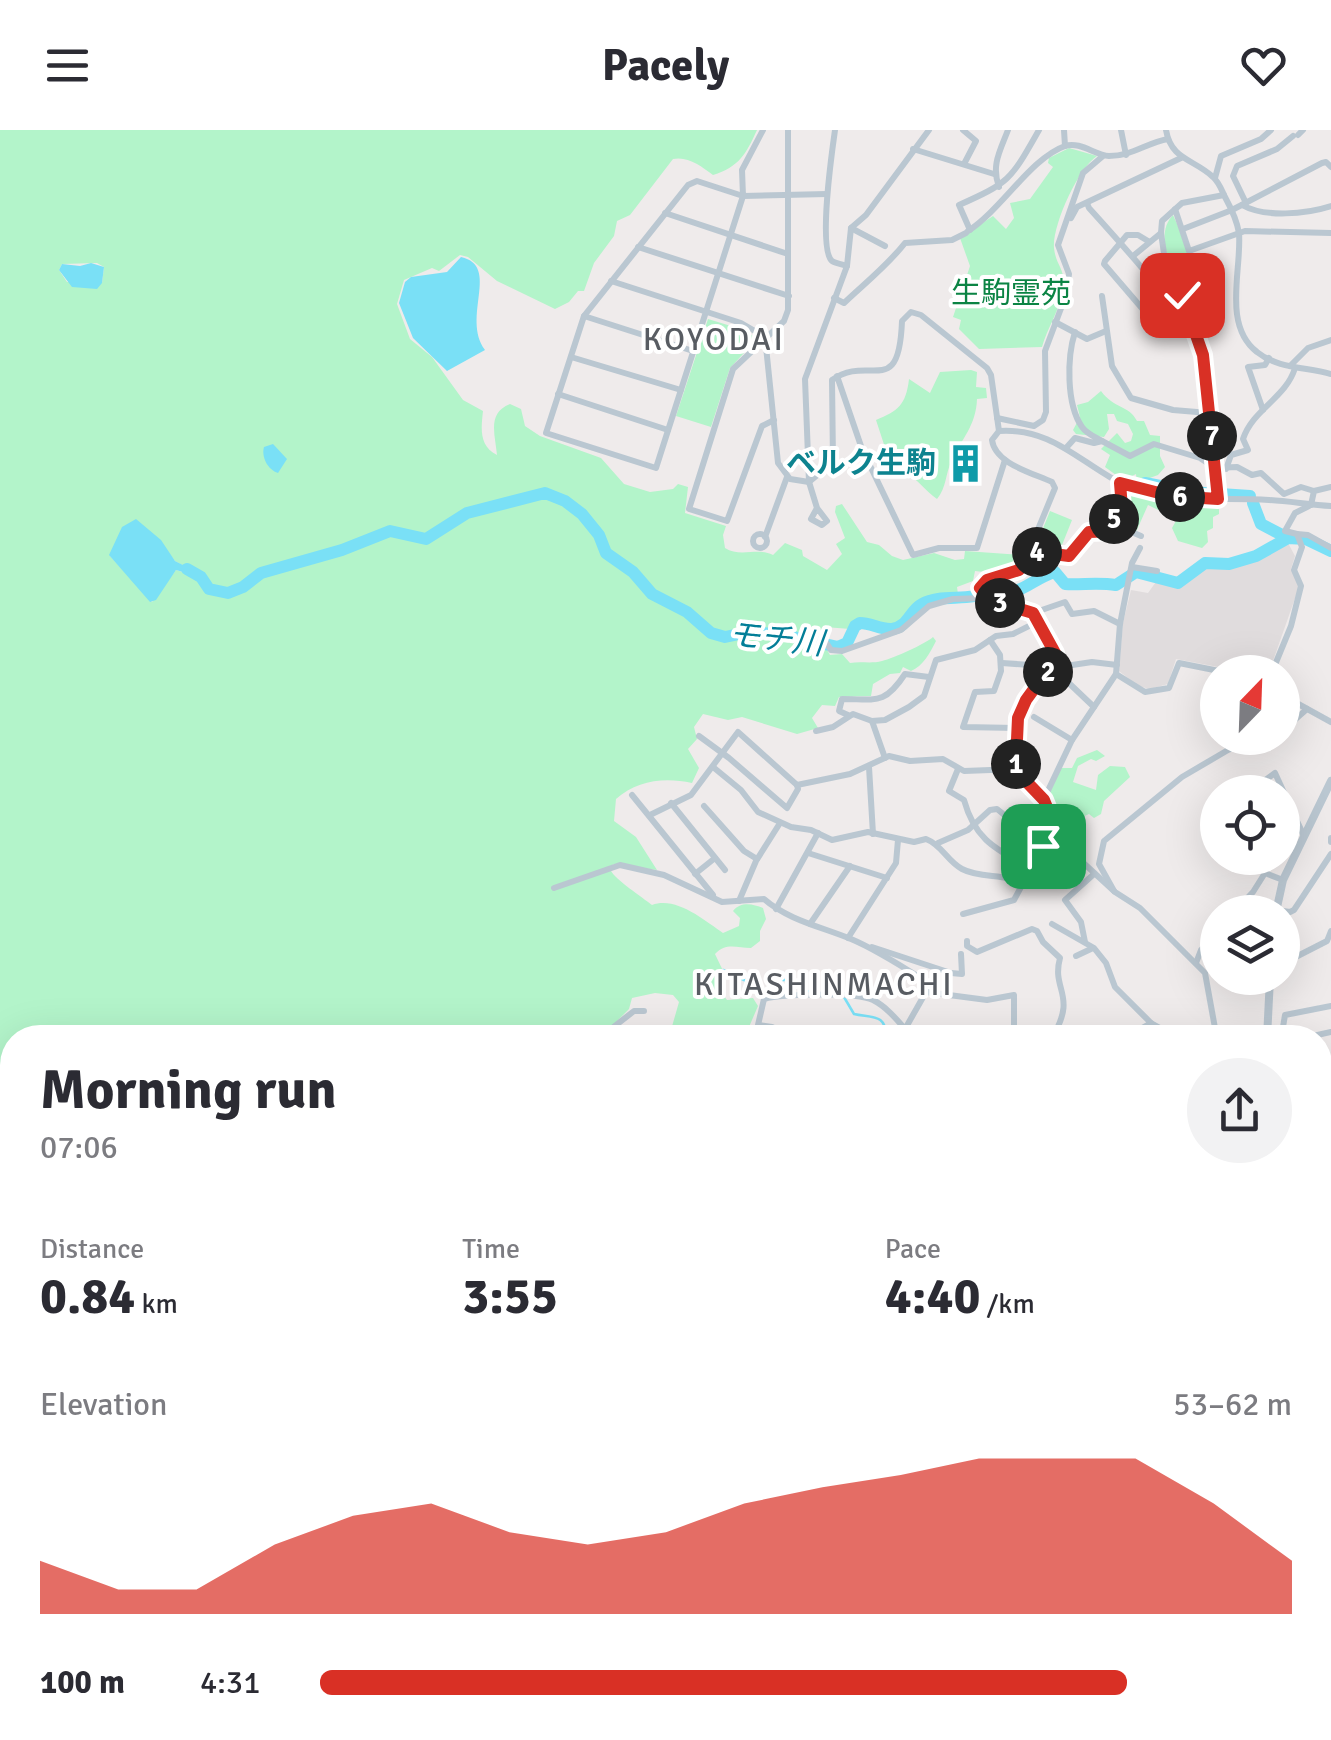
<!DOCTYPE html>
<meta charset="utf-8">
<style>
body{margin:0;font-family:Signika,"Noto Sans JP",sans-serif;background:#f2f2f3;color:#2b2b33;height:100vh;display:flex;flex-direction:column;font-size:38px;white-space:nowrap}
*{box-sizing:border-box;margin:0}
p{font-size:32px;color:#7c7c81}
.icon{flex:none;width:55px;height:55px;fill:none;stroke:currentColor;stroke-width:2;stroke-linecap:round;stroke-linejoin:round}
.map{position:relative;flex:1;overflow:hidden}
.panel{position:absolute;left:0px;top:895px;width:1332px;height:715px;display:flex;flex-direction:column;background:#fff;border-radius:40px 40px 0 0;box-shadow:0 10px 40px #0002}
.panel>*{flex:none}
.needle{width:65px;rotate:23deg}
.controls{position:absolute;left:1200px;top:525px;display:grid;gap:20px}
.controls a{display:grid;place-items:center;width:100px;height:100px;border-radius:50%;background:#fff;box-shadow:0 10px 40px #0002;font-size:50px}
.pin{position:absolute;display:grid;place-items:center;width:85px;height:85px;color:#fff;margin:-42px;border-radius:20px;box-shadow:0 5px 15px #0006}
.km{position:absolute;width:50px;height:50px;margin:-25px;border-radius:50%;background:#222;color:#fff;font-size:28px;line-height:50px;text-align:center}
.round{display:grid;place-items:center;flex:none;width:105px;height:105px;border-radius:52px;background:#f2f2f3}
.summary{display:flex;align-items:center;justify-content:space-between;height:170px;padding:0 40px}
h1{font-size:55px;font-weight:800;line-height:75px}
.metrics{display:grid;grid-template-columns:repeat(3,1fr);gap:15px;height:170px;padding:10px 40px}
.metrics div{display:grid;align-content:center}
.metrics b{font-size:50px;font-weight:800}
.metrics small{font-size:28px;font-weight:400}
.metrics p{font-size:28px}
.chart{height:280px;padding:20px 40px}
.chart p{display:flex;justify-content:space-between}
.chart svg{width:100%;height:180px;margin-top:10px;fill:#d93025;opacity:.7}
ul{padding:0 40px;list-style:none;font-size:32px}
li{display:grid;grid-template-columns:160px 120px 1fr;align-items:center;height:75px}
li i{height:25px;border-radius:12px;background:#d93025}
header{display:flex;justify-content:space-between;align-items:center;height:130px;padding:0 40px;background:#fff;font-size:45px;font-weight:800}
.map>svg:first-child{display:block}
</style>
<header><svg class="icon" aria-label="menu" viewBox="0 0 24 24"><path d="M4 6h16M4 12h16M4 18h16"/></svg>Pacely<svg class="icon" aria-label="heart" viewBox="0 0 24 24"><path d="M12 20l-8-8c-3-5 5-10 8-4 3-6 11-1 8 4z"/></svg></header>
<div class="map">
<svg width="1331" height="1610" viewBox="0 0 1331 1610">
<rect width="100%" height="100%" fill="#efebeb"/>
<g fill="#e0dcdd">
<path d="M1288,413L1295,426L1291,439L1299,457L1269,542H1245L1176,529L1168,554L1150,559L1138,556L1119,541L1123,493L1131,460L1148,463L1158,449L1180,454L1203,436H1231Z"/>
<path d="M1331,1423V1457L1321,1463L1320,1425Z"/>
</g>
<g fill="#b3f4ca" fill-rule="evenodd">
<path d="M0,0H757C746,24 739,37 713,45C701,36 688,26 673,29L630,85L617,91L614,106L594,133L584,161H578L569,172L555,179L497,151L468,127L460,125L439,141L432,138L404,150L397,174L410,209L432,227L463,270L483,281C481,299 479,316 497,325C495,304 487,283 510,274L521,279L525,296L540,306L601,328L624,354L650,362L673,359L678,354L688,357L685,383L726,396L723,405L725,418C740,428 758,417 773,425L785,413L802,420L803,426L827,440L842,424L836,414L845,408L835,382L836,376L842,374L867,412L879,415L892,426L903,430L934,423L955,430L964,429L965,421L1023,425C1012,445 993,443 975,441L973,451L957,457L958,464L917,473L896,495L886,496L860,488L850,499L825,497L817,503L830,525L842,524L850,533C861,531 871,534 882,531C894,528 925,514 933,507L936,511C930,523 923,536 911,541L903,537L900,543L890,544L873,554L871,566L839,567L835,576L822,575L812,588L818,598L797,604L742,587L728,590L703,584L694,597L697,609L688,619L699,638L692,653C665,647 637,650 616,669L614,691L636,707L657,740L613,734L611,741C615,749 643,768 652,775C676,766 704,790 723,803L739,796L740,788L733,781C741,771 753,774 763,778L766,789L760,801V811L751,818C737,818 726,812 715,824L726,847L718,858L727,870L753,868L758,876L749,897L738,898L736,907H669L679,872L673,865L655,863L632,868L629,879L608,900L611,907L12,908V1399L11,1394H0ZM97,133L104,137L102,153L67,152L59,140L62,134ZM154,405L175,431L201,445L199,447L176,440L152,472L110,426L117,410Z"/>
<path d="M1069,18L1097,26C1078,38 1052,96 1054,118C1056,138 1068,139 1062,164C1058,183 1047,199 1042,217L979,219L959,199L961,190L953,187L970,136L960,108L993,86L1006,99L1014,88L1010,73L1030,69L1053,37L1048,33L1049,28Z"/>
<path d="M1173,85L1202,149L1183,158C1171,138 1154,105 1173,85Z"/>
<path d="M708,189L744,200L757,209L730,238L711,297L676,286Z"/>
<path d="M971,240L977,242L976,257L986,258L987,268L977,269C976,296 962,308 952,330C945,344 947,357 937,369C924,360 919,349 904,343L895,348L876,290C898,281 906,275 909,249L930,263L940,242Z"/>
<path d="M1101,261C1114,279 1129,275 1137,291H1144L1150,305L1160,306V326L1165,337L1158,345L1147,349L1143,356H1137L1136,344L1128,348L1116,345L1105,337L1110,325L1101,319L1117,303L1125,313L1131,311L1133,304L1128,294L1117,291L1114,284H1107L1109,299L1104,307L1076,304L1073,300L1080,287L1077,275L1088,272Z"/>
<path d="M1123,358L1142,365L1215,372L1219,376V384L1213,387V398L1207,401L1208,412L1202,418L1178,411L1172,398L1177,389L1148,375L1136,402L1130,398L1117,400Z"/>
<path d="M1050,381L1072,390L1060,420L1035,418Z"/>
<path d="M1097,620L1105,626L1096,631L1091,629L1078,636L1073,652L1096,660L1098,645L1110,636L1125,637L1130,647L1104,671L1101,684L1094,688L1089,684L1061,697L1048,667L1061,638H1072L1077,628Z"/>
<path d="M12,1481V1574L0,1532V1485Z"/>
<path d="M344,1598H386L399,1610H344Z"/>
</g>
<g fill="#7ae0f6">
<path d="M461,127C501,136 461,187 485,220L447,241L413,208L399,173L405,152L411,147L447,142Z"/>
<path d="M91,133L104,137L102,153L97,159L72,157L59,140L62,134L80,136Z"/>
<path d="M273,314L287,329L278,343C268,340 261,327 264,317Z"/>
<path d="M136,389L161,410L175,431L201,444L200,447L176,440L156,470L150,472L109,425L122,397Z"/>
</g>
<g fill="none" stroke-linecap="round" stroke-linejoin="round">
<g stroke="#7ae0f6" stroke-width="2.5">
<path d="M723,840L767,861L782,850H787L810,862"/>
<path d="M838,862H841L854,884C871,888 887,883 886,908"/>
</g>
<g stroke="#7ae0f6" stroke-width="12">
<path d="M1145,353L1190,362L1250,366"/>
<path d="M1253,373L1261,394L1288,408"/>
<path d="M187,439L201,447L209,459L228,463L243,457L261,443L342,420L390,401L426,409L467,383L545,363L565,371L582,384L599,405L606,423L633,442L652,464L687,482L711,503L725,507L749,502L785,505L838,517L847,513L855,496L860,493C871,493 881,500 892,499C908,497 910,480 922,474C944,462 971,474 991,459C1022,469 1028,450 1055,442L1065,454C1082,455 1098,452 1116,455L1136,442L1178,453L1205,433L1229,434L1256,426L1288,408L1306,409L1331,421"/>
<path d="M0,1198L12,1185"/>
</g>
<g stroke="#bac7d1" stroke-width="6">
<path d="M763,0L742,40L743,66L656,338L546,303L584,186L688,55L697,51L743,66L827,64"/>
<path d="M835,0C832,21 818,119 832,131C835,133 844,135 847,136"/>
<path d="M963,0L976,11L964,34"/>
<path d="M1064,0L1065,16"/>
<path d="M1121,0L1126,25"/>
<path d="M1166,0C1171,30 1194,29 1213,47C1219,52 1222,61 1225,67C1231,78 1237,91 1239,103C1242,139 1222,195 1257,222C1278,239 1307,237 1331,244"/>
<path d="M1298,5L1303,0"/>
<path d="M913,19L994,44"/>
<path d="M1215,48L1221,26L1261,9L1271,0"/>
<path d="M999,57C991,35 1000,21 1008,0"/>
<path d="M1087,73L1089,78C1118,110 1147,142 1173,176L1146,183L1104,134L1105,131L1127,105H1138L1148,111"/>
<path d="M1246,73L1233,46L1237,36L1277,19L1293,6"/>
<path d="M1242,75C1265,88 1306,84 1331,76"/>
<path d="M1175,79L1189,121L1245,101L1331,103"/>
<path d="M665,83L788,124"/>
<path d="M1071,88L1077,77L1181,28"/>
<path d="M851,98L885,116"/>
<path d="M1183,99L1232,80L1322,33L1326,32L1331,37"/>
<path d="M970,100L959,75C1011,52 1011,49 1039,0"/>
<path d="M968,101C1001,80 1031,28 1065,16C1080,11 1095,25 1109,26C1132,26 1146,13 1168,9"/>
<path d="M638,117L789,166"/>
<path d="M1133,126L1161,103"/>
<path d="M611,151L741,193L765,207L778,333L790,349L809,352L833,332L832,250C870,223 899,271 902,191L911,182L921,185L987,238L991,245L999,301"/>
<path d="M1102,166L1112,236L1131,268L1173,280L1209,283"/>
<path d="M834,168L844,173C865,153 887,136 905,113L952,110L966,103"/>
<path d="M584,186L693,221"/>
<path d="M1055,192L1087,209L1106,201"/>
<path d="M571,227L681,260"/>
<path d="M1290,236L1308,218L1331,210"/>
<path d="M837,246L862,319L913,425L939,418H977L1005,330"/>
<path d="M558,264L668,300"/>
<path d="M1263,280L1248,237L1265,235L1269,228"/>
<path d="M997,288L1034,296L1043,290L1046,282L1045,221L1066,165L1069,144L1058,115L1083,43L1103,26"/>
<path d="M774,290L762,296L727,391L689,379L733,239L784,191L788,180V0"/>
<path d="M1102,311L1130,326L1154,314L1200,328L1215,338L1237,337L1252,345L1261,343L1284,364L1301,357L1314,361"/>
<path d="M1066,318L1075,308L1094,313L1102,311C1095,307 1087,304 1082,297C1066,274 1067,227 1075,202"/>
<path d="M1226,339L1231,325L1248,320L1243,309C1253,279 1286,268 1295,238"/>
<path d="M1218,369L1200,210L1183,165L1166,137L1161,103L1162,91L1182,73L1224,65"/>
<path d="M1311,375L1314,361L1331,357"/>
<path d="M817,378L811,389L822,395L827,391L817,378L809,352L805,249L847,136L851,98L866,85L929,0"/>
<path d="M1114,401V388L1122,377L1120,353"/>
<path d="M1297,404L1308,405L1331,418"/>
<circle cx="760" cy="411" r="7"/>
<path d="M765,407L787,347"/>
<path d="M1031,421L1069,426L1089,402L1127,400L1141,406"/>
<path d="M1132,437L1157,441"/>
<path d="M1033,483L1065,472L1072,484L1094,481L1120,494"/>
<path d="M823,508L831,520L842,521L901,500L929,476L953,469L985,468"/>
<path d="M990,510L1000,525L1001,541L994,561L975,562L963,597L1016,598"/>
<path d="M1002,533L1059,537L1092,532L1117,535"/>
<path d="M1052,537L1094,577"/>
<path d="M1272,542L1291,496L1301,456L1294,440L1302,417L1297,404L1285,401L1295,383L1309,376"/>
<path d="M1116,544L1145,562L1169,558L1179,533L1224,542"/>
<path d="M1282,565L1331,592"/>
<path d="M848,585L839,581L842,569C875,569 884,576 905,544L929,547"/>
<path d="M1034,587L1072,610"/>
<path d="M872,591L885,628"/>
<path d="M816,601L833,597L853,584L872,591L885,590L909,577L924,566L936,530L975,520L996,506L1013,504L1039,491"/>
<path d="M1282,601L1307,579"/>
<path d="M699,606L729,628L787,678L798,659L797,655"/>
<path d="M713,637L741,660L758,682L791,697L811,700L832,710L868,702L914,712L926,709C942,715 947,731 962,739C981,749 1006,743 1024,754"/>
<path d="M869,637L873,704"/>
<path d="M958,639L949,661L964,670C975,710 996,719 1029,738"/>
<path d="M797,655L850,644L889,626L910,631L943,629L964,641L1017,639"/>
<path d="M1249,662L1275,643L1303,704"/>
<path d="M632,665L713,765"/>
<path d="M1044,669L1072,610L1116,544L1120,494L1132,433L1140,418"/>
<path d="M671,673L725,740"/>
<path d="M704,676L744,721L757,729"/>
<path d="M650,685L691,665L738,602L797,655"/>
<path d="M1331,708V712"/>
<path d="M938,713L968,700L990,680L997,679L1043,716"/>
<path d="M1282,718H1297"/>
<path d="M808,723L887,748"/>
<path d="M695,744L715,728"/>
<path d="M554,758L620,735L664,745L722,772L764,769C788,790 822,797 851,809C875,819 900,835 922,849L926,862L905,899"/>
<path d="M1114,761L1099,734L1104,711L1182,647L1228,620L1245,613H1267L1274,608"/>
<path d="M739,771L756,731L780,693"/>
<path d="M776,779L818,703"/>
<path d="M1276,780L1290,782L1294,780L1331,724"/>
<path d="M1234,782L1253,762L1265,743L1283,750"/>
<path d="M963,784L1014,770L1043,716L1057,702"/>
<path d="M810,794L850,736"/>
<path d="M1052,794L1094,818L1106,833L1115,857L1151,893"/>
<path d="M848,808L896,733L898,710"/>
<path d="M967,811V816L977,822L1032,799L1037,801L1043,812L1060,828C1051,861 1078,864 1052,908"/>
<path d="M1085,812L1081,792L1065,770L1094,744"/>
<path d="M872,817L951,843L962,844L961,824"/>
<path d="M1076,826L1093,818"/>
<path d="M1196,833L1201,820L1211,811L1218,793"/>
<path d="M1282,834L1327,811L1331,801"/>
<path d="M926,862L987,870L1014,865V908"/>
<path d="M772,897L758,895L764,869C783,864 855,862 873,870C889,878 901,895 913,908"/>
<path d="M615,908L611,899L634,881H644"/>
<path d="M961,908H971"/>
<path d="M1124,908L1151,893L1178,908"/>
<path d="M1209,908L1215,898"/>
<path d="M1226,908L1215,898L1205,843L1140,778L1115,762L1065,716L1044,669L1017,639L1018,588L1026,570L1055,530V523L1033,483L989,470L980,458C988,444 1011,446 1023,436L1055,358L1052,352C1033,343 995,334 992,310L999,301C1059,297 1087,343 1138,360C1180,373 1226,367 1269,370C1290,371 1310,375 1331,376"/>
<path d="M1288,908L1283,897L1285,885L1331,876"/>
<path d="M1304,908L1331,902"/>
<path d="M1321,942L1326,944L1331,940"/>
<path d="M1320,991L1331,989"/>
<path d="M1320,1026L1331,1027"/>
<path d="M1320,1298L1331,1301"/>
<path d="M1320,1340L1331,1343"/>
<path d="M1320,1388L1331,1389"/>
<path d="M1320,1463L1331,1460"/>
<path d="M1320,1493L1331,1502"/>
<path d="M1331,1542L1326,1546L1325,1553L1331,1559"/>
<path d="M1320,1592H1331"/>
<path d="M124,1598L132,1610"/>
<path d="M441,1598H444"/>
<path d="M465,1598L469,1610"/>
<path d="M494,1598H502"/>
<path d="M514,1598L527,1610"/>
<path d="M692,1598L698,1602"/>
<path d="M780,1598L809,1610"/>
<path d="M905,1598L923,1610"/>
<path d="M1274,1598L1286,1610"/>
<path d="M855,1610L866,1598"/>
<path d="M891,1610L898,1598"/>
</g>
<g stroke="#bac7d1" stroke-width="8">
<path d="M1276,782L1283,750L1331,651"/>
<path d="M1267,908L1270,848"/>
<path d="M1320,1061L1331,1063"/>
<path d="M1320,1199L1331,1202"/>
<path d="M1320,1472L1331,1469"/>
<path d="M0,1567L13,1610"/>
<path d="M36,1598L41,1610"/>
<path d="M75,1598L76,1610"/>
<path d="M1188,1610L1194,1598"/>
</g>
<g stroke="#bbcad8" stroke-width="9">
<path d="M1320,1271L1331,1275"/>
<path d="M135,1610L139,1598"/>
</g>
<defs>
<g id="rail">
<path d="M1320,1210L1331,1213"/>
<path d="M1320,1225L1331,1229"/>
<path d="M1320,1244L1331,1248"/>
<path d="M263,1610L295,1598"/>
</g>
</defs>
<use href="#rail" stroke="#adb1b7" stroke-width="6"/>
<use href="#rail" stroke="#fff" stroke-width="2.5" stroke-dasharray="8" stroke-linecap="butt"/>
</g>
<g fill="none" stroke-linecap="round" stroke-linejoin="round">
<defs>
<path id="route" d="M1043,716L1057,702L1044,670L1021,646L1016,631L1018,588L1026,570L1055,530V523L1033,483L990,470L980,458L987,450L1019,440L1031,421L1069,426L1089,402L1114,401V388L1122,378L1120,353L1171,366L1218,369L1203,225L1182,165"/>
</defs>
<use href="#route" stroke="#fff" stroke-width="20"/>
<use href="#route" stroke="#d93025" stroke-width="12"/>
</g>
<defs>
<symbol id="building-bare" viewBox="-9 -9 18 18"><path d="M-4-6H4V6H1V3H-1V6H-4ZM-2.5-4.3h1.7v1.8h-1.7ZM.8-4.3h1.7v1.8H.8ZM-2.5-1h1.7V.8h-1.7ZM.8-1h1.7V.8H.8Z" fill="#0f9aa8" stroke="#fff" stroke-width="2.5" paint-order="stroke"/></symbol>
</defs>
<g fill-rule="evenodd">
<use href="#building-bare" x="938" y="306" width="55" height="55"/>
</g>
<g text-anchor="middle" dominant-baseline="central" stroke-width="8" stroke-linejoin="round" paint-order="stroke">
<g font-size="30" fill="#0b8444" stroke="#fff">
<text x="1011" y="163">生駒霊苑</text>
</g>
<g font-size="30" font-weight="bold" fill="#0d838f" stroke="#fff" text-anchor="end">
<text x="936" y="333">ベルク生駒</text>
</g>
<g font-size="32" letter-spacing="2.5" fill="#585c62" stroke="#fff">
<text x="714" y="209">KOYODAI</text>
<text x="824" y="854">KITASHINMACHI</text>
</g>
<g font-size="32" font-style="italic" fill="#037e98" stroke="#fff">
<text transform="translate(776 509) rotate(6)">モチ川</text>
</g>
</g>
</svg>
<div class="controls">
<a><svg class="needle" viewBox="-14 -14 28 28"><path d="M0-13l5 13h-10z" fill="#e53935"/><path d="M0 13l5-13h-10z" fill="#7c7c81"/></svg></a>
<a><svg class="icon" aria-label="locate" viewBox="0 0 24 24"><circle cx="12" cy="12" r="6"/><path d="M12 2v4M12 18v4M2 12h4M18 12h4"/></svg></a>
<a><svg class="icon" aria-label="layers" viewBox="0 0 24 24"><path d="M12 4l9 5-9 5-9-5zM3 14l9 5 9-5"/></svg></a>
</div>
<div class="pin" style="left:1043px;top:716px;background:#1e9e55"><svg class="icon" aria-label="arrive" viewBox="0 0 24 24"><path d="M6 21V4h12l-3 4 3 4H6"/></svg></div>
<div class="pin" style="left:1182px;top:165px;background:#d93025"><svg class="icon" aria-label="check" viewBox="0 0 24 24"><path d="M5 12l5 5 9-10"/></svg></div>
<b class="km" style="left:1016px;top:634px">1</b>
<b class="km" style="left:1048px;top:542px">2</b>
<b class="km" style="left:1000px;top:473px">3</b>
<b class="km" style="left:1037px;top:422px">4</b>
<b class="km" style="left:1114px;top:389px">5</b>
<b class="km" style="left:1180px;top:367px">6</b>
<b class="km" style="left:1212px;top:306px">7</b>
<section class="panel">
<div class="summary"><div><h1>Morning run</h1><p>07:06</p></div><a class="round"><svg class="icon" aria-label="share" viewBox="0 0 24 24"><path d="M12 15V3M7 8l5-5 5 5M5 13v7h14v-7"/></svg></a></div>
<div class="metrics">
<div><p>Distance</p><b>0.84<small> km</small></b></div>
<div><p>Time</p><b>3:55</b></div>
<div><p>Pace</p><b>4:40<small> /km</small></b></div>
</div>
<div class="chart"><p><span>Elevation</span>53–62 m</p>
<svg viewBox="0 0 160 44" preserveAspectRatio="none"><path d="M0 44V31L10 38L20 38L30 27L40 20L50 17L60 24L70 27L80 24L90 17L100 13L110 10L120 6L130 6L140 6L150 17L160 31V44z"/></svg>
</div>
<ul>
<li><b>100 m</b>4:31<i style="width:83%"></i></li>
</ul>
</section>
</div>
